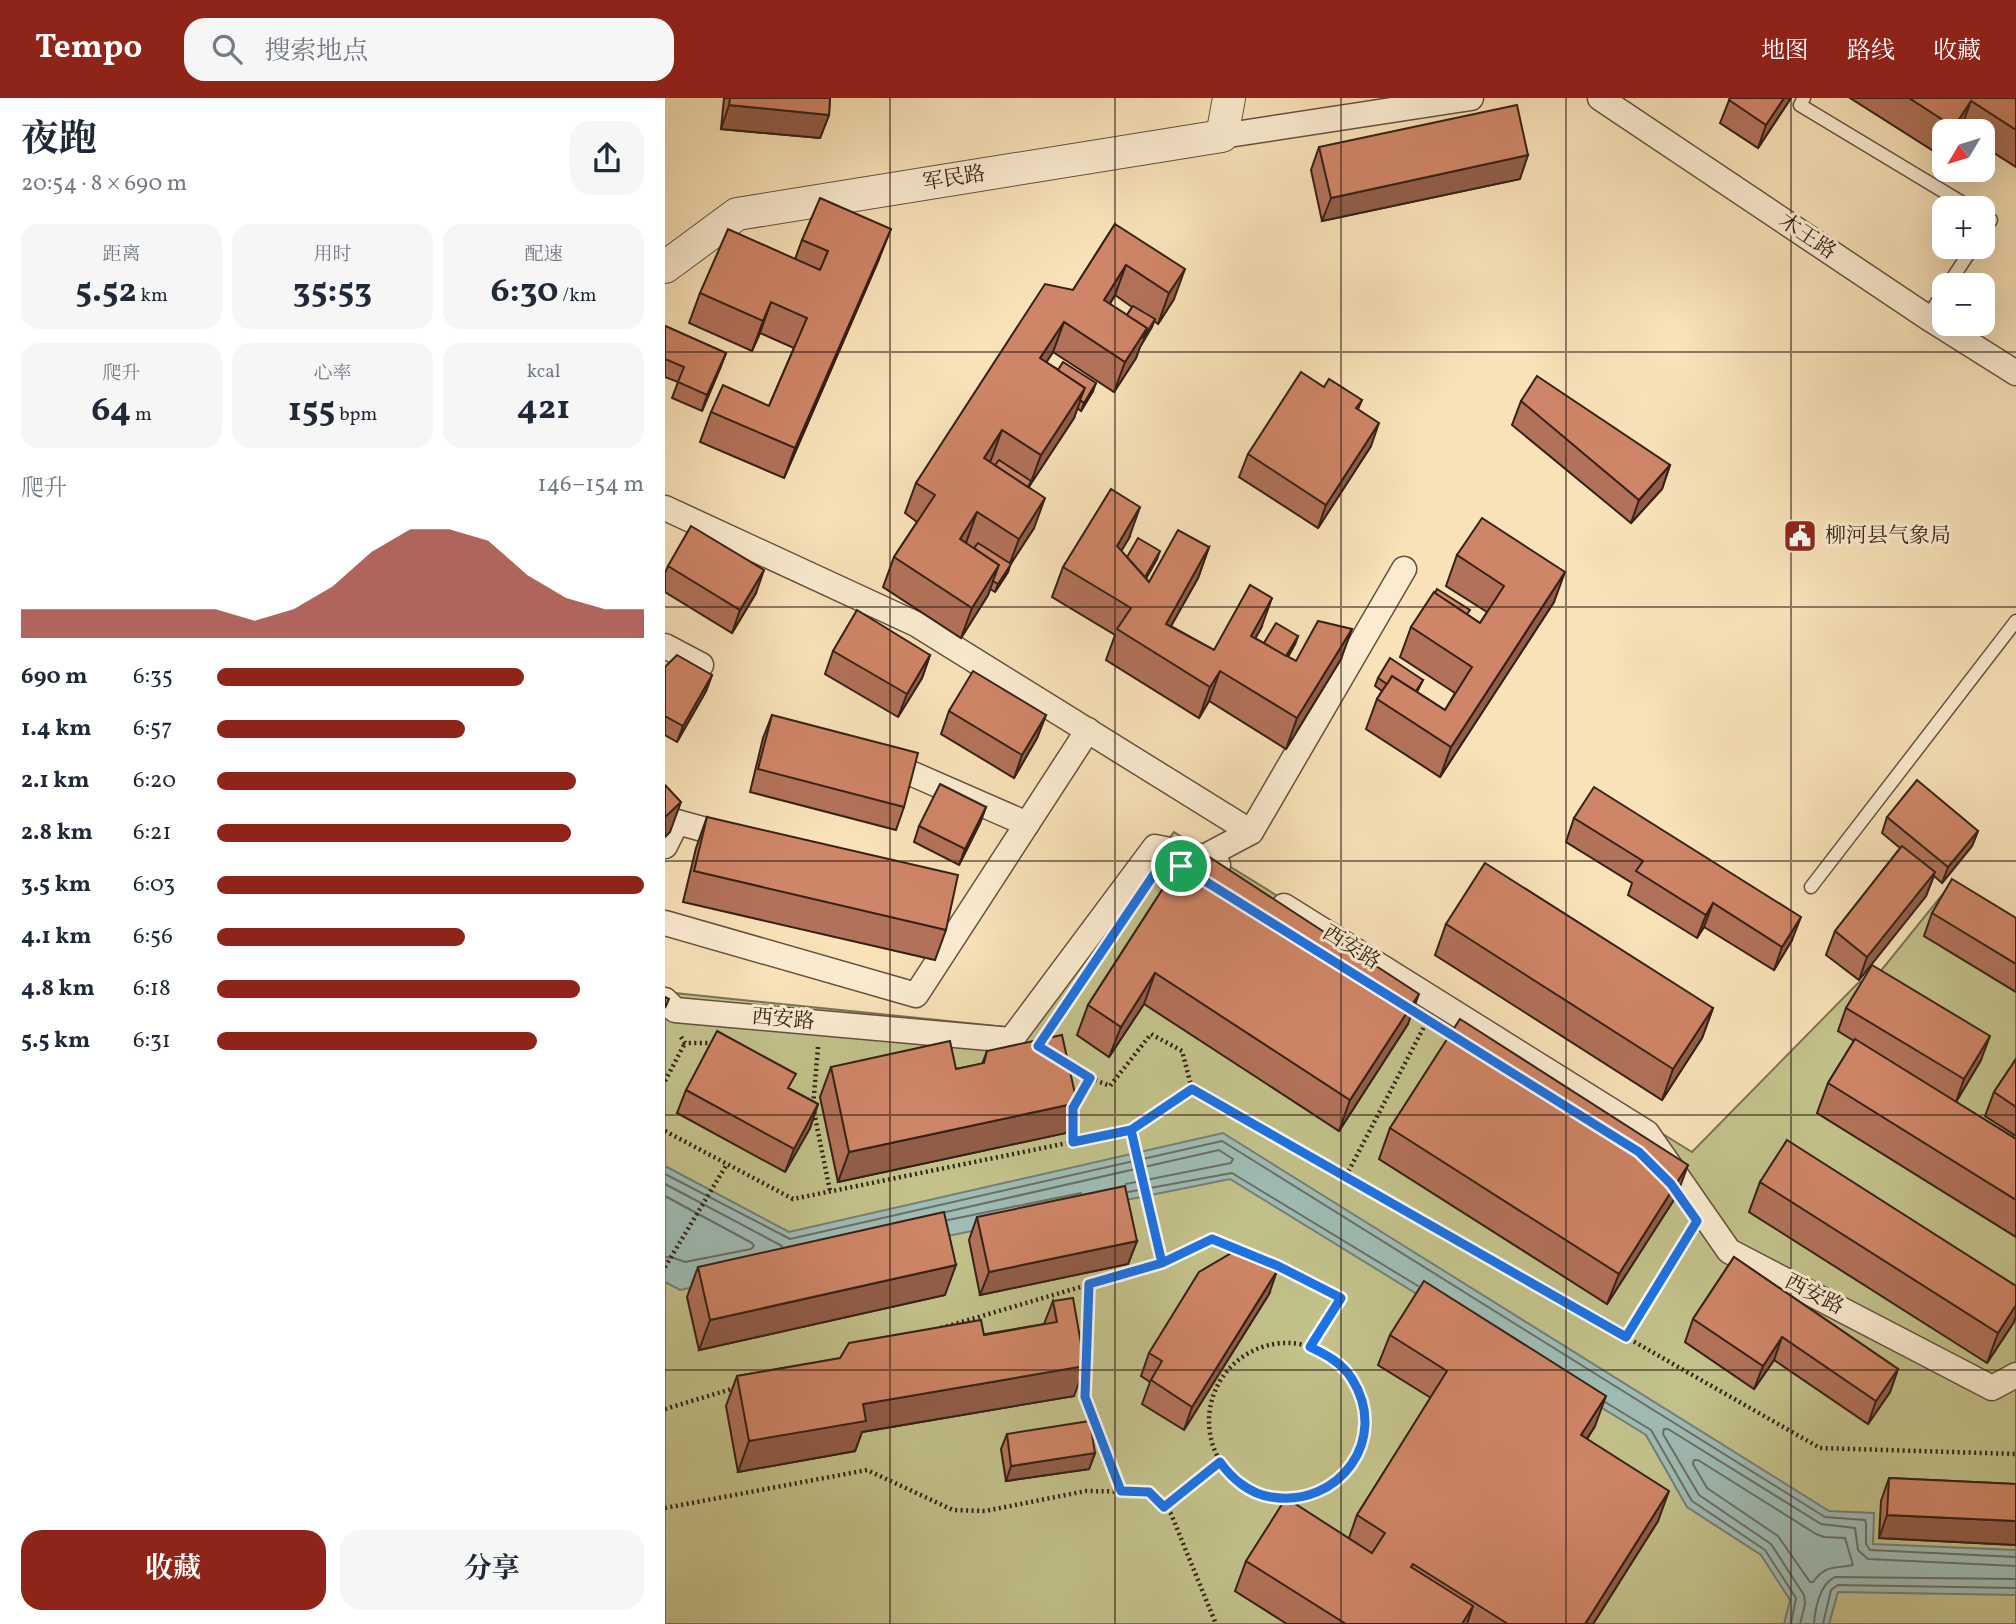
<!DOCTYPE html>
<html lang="zh">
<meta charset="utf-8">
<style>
body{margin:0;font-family:Vollkorn,"Noto Serif SC",serif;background:#f6f6f7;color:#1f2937;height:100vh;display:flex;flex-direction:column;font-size:26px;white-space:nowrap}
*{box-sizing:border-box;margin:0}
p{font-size:23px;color:#747a83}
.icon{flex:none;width:38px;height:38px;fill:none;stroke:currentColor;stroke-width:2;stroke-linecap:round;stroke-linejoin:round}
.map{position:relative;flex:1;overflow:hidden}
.sheet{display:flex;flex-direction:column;background:#fff;width:665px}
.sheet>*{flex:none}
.needle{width:46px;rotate:232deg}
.controls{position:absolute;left:1267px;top:21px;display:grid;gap:14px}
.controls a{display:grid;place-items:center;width:63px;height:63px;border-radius:14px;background:#fff;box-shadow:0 7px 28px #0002;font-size:35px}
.pin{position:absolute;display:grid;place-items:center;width:60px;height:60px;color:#fff;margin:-30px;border:4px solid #fff;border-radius:50%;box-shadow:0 2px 7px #0007}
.round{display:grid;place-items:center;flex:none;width:74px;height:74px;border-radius:21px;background:#f6f6f7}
.headline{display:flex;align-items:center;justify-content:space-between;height:119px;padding:0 21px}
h1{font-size:38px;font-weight:700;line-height:52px}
.figures{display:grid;grid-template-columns:repeat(3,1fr);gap:10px;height:119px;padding:7px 21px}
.figures div{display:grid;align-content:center;border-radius:18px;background:#f6f6f7;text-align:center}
.figures b{font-size:35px;font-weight:700}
.figures small{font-size:19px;font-weight:400}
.figures p{font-size:19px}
.chart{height:196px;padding:14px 21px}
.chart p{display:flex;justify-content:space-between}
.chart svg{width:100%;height:126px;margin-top:7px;fill:#8f2418;opacity:.7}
.action{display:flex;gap:14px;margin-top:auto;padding:14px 21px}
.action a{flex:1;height:80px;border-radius:21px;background:#8f2418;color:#fff;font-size:28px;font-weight:700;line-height:80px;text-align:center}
.action a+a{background:#f6f6f7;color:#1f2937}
ul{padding:0 21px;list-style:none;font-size:23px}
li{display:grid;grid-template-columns:112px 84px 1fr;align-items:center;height:52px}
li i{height:18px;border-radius:9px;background:#8f2418}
header{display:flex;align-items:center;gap:42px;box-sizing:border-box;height:98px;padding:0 35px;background:#8f2418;color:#fff}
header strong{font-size:33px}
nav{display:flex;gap:38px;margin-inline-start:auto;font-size:24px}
.search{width:490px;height:63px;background:#f6f6f7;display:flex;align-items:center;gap:18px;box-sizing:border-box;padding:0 24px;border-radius:21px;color:#747a83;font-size:26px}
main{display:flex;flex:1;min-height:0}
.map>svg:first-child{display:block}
</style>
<header>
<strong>Tempo</strong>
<div class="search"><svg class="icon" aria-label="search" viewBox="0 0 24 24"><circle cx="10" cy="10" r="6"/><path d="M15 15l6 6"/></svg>搜索地点</div>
<nav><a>地图</a><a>路线</a><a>收藏</a></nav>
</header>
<main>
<section class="sheet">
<div class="headline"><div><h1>夜跑</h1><p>20:54 · 8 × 690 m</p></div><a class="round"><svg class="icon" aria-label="share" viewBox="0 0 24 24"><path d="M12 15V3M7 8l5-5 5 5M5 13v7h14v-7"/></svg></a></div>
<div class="figures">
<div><p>距离</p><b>5.52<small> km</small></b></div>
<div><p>用时</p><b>35:53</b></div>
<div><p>配速</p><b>6:30<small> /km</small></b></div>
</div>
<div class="figures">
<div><p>爬升</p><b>64<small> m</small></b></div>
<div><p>心率</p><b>155<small> bpm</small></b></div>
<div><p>kcal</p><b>421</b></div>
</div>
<div class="chart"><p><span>爬升</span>146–154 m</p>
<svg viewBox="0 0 160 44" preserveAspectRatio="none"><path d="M0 44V34L10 34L20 34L30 34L40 34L50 34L60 38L70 34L80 26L90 14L100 6L110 6L120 10L130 22L140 30L150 34L160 34V44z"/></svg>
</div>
<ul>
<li><b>690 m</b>6:35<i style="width:72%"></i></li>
<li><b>1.4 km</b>6:57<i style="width:58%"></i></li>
<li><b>2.1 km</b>6:20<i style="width:84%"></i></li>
<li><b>2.8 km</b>6:21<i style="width:83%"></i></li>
<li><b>3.5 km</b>6:03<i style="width:100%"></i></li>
<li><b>4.1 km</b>6:56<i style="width:58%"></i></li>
<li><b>4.8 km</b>6:18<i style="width:85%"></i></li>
<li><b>5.5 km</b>6:31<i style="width:75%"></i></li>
</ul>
<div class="action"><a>收藏</a><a>分享</a></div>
</section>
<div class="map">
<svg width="1351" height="1526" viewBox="0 0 1351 1526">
<rect width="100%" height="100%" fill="#f9e2b8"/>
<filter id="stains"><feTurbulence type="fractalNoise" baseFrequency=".00286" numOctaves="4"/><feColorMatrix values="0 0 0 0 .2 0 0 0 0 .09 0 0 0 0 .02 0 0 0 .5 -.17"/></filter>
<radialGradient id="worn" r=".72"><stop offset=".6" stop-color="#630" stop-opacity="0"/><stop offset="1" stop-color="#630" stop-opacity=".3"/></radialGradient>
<path fill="#c3c28b" stroke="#7c7251" stroke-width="2" d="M509,734L1027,1054L1193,885L1215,874L1281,792L1351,837V1526H0V894L361,931Z"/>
<path fill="#9fbdb6" stroke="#757f76" stroke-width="2" d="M558,1035L1164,1413L1209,1415L1208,1446L1351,1452V1497L1173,1494L1164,1526H1119L1125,1502L1096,1457L1022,1409L981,1337L565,1081L15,1192L0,1184V1068L124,1134Z"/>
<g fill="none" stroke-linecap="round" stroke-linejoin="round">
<g stroke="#6a6f66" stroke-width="2">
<path d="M0,1076L125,1141L557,1043L1160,1419L1200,1422L1201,1425V1446L1205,1452L1351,1459"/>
<path d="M0,1086L117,1148"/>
<path d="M463,1094L567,1075L753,1188"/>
<path d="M0,1098L87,1145L89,1148L86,1151L20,1164L9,1160L0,1159"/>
<path d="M281,1114L554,1052L568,1061L566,1065L461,1086"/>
<path d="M283,1122L416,1095"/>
<path d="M940,1304L986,1332L1027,1403L1100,1452L1131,1500L1126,1526"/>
<path d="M1029,1362H1033L1151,1436L1159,1439L1180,1440L1188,1467C1170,1471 1161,1466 1148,1484H1145L1113,1438L1042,1390L1028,1366Z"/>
<path d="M1135,1526L1140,1506L1139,1497L1106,1446L1034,1397L998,1336L999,1331H1003L1156,1426L1190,1430L1193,1452L1203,1461L1351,1468"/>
<path d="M1149,1526C1150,1510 1155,1486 1170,1479L1351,1481"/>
<path d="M1158,1526L1166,1492L1173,1487L1351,1490"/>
</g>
<defs>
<g id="service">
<path d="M1139,0L1135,7L1306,110"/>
<path d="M1318,117L1326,122L1318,134"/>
<path d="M1283,187L1308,149"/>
<path d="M1262,219L1279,194"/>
<path d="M1146,789L1351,523"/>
</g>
<g id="minor">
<path d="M935,0L1262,219L1351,275"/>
<path d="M557,38L806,0"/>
<path d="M0,410L251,526L586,734"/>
<path d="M0,548L36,567"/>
<path d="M218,663L362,726"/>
<path d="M0,748L12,724L70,740"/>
<path d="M539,759L586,734L739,471"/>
<path d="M619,808L982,1035L1064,1153L1327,1290L1351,1277"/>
<path d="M0,825L251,897L423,632"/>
<path d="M0,902L10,912L346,942L490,749L539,759L553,767"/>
</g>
<path id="tertiary" d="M0,169L72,116L557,38L564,0"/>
</defs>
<use href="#service" stroke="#66513f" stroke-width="15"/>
<use href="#minor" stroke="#66513f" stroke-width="27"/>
<use href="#tertiary" stroke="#66513f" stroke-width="34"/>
<g stroke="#352117" stroke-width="4.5" stroke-dasharray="2 3.5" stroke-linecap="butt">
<path d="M16,939L20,945H50"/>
<path d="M153,949L148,1009L165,1093"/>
<path d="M401,965L425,980L408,1010V1044"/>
<path d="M425,980L445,988L486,936L517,953L527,991"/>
<path d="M0,983L20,945"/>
<path d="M0,1033L128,1101L466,1032L527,991L1155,1350L1351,1356"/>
<path d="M681,1078L760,927"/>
<path d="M584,1156L613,1168L676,1200L645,1249"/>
<path d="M498,1165L547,1141L576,1153"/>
<path d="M0,1169L62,1066"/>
<path d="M424,1186L420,1299L456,1393"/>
<path d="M276,1230L497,1165L466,1032"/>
<path d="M962,1239L1023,1139"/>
<circle cx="622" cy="1323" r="78"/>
<path d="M0,1311L70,1290"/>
<path d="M499,1409L555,1364"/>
<path d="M0,1410L202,1372L288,1412L320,1413L421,1393L484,1394L506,1416L551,1526"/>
</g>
<use href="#service" stroke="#fbecd1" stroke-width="12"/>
<use href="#minor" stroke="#fbecd1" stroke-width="24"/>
<use href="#tertiary" stroke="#fbecd1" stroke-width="32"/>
</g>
<g fill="#b27259" stroke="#352117" stroke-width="2" fill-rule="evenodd">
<path d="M59,0H165L164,17L155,40L56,31Z"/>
<path d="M1065,0H1126L1093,50L1055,25Z"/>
<path d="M1185,0H1351V69L1318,48V33H1279V57L1278,59Z"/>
<path d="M654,49L855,81L657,123L646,72Z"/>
<path d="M450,126L509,201L493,226L489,223L475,249L471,260L449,294L388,254L381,264L428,293L416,313L412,310L409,320L365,387L364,389L369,430L345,467L343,474L330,494L325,491L323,497L296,540L218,489L229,459L252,424L240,415L251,385L408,192ZM450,197L467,209L462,217L445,206Z"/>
<path d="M137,142L214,161L119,380L35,344L46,314L104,308L129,250L95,235L87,253L24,225L35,195L130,161Z"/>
<path d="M0,228L61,255L37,313L7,300L13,284L0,279Z"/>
<path d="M659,289L697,302L693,311L706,348L653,430L574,379L583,356Z"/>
<path d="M856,303L1005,367L997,391L966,425L847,327Z"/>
<path d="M464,440L456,453L462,459L492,461L481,480L484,484L544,449L533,480L506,528L549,552L596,530L590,540L599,545L633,538L630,546L623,559L631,563L676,561L621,651L544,603L534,620L441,562L450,537L387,499L398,469Z"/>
<path d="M792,457L889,504L775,679L701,631L712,601L717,593L710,588L713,580L758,582L752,594L780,612L790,595L735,559L746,529L803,517L815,525L822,514L781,488Z"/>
<path d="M3,468L91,495L67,535L0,494V475Z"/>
<path d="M168,553L265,557L257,580L233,619L160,576Z"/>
<path d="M0,569L47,577L41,593L12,644L0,637Z"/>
<path d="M284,613L381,617L372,640L349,680L276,636Z"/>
<path d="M107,617L239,709L231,732L85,694L98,640Z"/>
<path d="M321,709L315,725L294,767L249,744L254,728Z"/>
<path d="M42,719L281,832L270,862L18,804L31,750Z"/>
<path d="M1222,719L1313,733L1307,748L1277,785L1269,778L1261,798L1194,882L1161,857L1170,833L1235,750L1217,735Z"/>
<path d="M909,720L1127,842L1109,872L1039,829L1032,840L963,797L967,785L901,744Z"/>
<path d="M526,747L743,926L674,1033L479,906L444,959L412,937L423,907Z"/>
<path d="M1267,815L1351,820V894L1259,838Z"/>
<path d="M781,826L1048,910L1037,940L997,1002L770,857Z"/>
<path d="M1181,910L1316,962L1291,1004L1351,1041V1139L1152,1015L1163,985L1189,943L1173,933Z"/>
<path d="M322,953L401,1035L173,1084L155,999L166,969L291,971L317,966Z"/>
<path d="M1351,961V1038L1320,1018L1329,994Z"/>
<path d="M125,991L153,1006L145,1030L120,1074L12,1015L21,992Z"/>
<path d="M725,1030L1012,1097L942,1206L714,1061Z"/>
<path d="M1095,1084L1349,1224L1322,1265L1084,1114Z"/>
<path d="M312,1119L472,1143L463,1166L315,1197L304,1142Z"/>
<path d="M1069,1159L1233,1271L1225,1294L1203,1326L1109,1262L1089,1291L1020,1244L1028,1221Z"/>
<path d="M33,1169L280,1197L34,1252L22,1199Z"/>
<path d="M604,1196L519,1332L477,1306L485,1284L476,1278L484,1255Z"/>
<path d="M388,1203L409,1298L197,1334L190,1353L73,1374L61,1308L72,1278L379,1226Z"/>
<path d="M725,1237L930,1328L922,1341L993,1423L928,1526H622L570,1493L581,1463L684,1440L692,1417L766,1300L713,1267Z"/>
<path d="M342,1336L430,1355L424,1371L341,1383L336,1351Z"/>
<path d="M1224,1380L1351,1386V1447L1214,1440L1216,1403Z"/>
</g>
<g fill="#915d48" stroke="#352117" stroke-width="2">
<path d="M1119,0H1126L1093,50L1101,27Z"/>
<path d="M1306,3L1295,33H1287L1289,29Z"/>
<path d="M64,7L164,17L155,40L56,31Z"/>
<path d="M863,57L855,81L657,123L666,100Z"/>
<path d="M226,131L214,161L119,380L130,350Z"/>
<path d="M461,167L450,197L428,232L439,202Z"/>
<path d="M520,171L509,201L493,226L504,195Z"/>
<path d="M106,204L95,235L87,253L98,223Z"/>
<path d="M490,221L487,229L475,249L471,260L449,294L460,264L482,230Z"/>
<path d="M399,224L388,254L364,291L375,260Z"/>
<path d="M61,255L55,271L37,313L42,297Z"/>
<path d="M431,285L428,293L416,313L419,305Z"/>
<path d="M420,290L409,320L365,387L351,411L366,384L376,357Z"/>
<path d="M714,325L706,348L653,430L661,407Z"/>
<path d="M337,332L326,362L308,390L319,360Z"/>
<path d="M1005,367L997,391L966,425L974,402Z"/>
<path d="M380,400L369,430L345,467L343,474L330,494L333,486L343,470L354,441Z"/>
<path d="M475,409L464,440L441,478L452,448Z"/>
<path d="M312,414L301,445L295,441Z"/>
<path d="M544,449L533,480L490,556L501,526Z"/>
<path d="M495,453L492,461L477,488L480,480Z"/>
<path d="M334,467L323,497L296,540L307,510Z"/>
<path d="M99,472L91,495L67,535L75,512Z"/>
<path d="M900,474L889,504L775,679L786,649Z"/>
<path d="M607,500L596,530L575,568L586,538Z"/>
<path d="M687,531L676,561L621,651L632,620Z"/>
<path d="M633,538L630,546L615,572L618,564Z"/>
<path d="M265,557L257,580L233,619L242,596Z"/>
<path d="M555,573L544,603L534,620L545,589Z"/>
<path d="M47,577L41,593L12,644L18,628Z"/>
<path d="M381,617L372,640L349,680L357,657Z"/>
<path d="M16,704L5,734L0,739V719Z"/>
<path d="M321,709L315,725L294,767L300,751Z"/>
<path d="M1313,733L1307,748L1277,785L1283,769Z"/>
<path d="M1270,774L1261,798L1194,882L1202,859Z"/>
<path d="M1048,805L1039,829L1032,840L1041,817Z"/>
<path d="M1136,819L1127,842L1109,872L1117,849Z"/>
<path d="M490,875L479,906L444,959L456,929Z"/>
<path d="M754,896L743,926L674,1033L685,1002Z"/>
<path d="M1048,910L1037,940L997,1002L1008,971Z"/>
<path d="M1325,938L1316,962L1291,1004L1299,981Z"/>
<path d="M412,1005L401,1035L173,1084L184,1054Z"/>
<path d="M153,1006L145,1030L120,1074L129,1051Z"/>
<path d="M1023,1067L1012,1097L942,1206L954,1176Z"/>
<path d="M472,1143L463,1166L315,1197L324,1174Z"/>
<path d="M291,1167L280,1197L34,1252L45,1222Z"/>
<path d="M612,1173L604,1196L519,1332L527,1309Z"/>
<path d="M1351,1207V1218L1349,1224L1322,1265L1333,1235Z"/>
<path d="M1117,1239L1109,1262L1089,1291L1098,1268Z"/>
<path d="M420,1268L409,1298L197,1334L190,1353L73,1374L84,1343L198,1306Z"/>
<path d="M1233,1271L1225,1294L1203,1326L1211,1303Z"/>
<path d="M941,1298L930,1328L905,1367L916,1337Z"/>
<path d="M430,1355L424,1371L341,1383L346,1368Z"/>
<path d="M1004,1393L993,1423L928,1526H920Z"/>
<path d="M1222,1417L1351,1423V1447L1214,1440Z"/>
<path d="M808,1508L802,1526H797Z"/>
</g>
<g fill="#cf8567" stroke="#352117" stroke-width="2">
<path d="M65,0H165L164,17L64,7Z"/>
<path d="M1065,0H1119L1101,27L1064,2Z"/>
<path d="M1244,0H1351V32L1306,3L1289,29Z"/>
<path d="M852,7L863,57L666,100L654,49Z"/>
<path d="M155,100L226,131L130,350L46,314L58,287L104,308L142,220L106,204L98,223L35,195L63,131L155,172L163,153L137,142Z"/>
<path d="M450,126L520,171L504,195L461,167L439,202L482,230L460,264L399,224L375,260L420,290L376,357L337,332L319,360L380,400L354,441L312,414L295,441L334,467L307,510L229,459L270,397L251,385L380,186L408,192Z"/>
<path d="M468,208L490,221L478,241L482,230L462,217Z"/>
<path d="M0,228L61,255L42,297L13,284L19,269L0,261Z"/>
<path d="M398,264L431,285L419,305L415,302L420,290L393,272Z"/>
<path d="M636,274L659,289L664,281L697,302L691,310L714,325L661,407L583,356Z"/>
<path d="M872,278L1005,367L974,402L856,303Z"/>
<path d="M334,362L366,383L363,389L330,367Z"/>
<path d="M446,391L475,409L452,448L484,484L513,432L544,449L501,526L549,552L585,487L607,500L586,538L631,563L653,523L687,531L632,620L555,573L545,589L452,531L466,510L398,469Z"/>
<path d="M817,420L900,474L786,649L712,601L727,578L780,612L807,569L746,529L769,494L815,525L839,488L792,457Z"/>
<path d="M26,428L99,472L75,512L3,468Z"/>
<path d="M473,440L495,453L480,479L462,459Z"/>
<path d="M313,445L346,466L333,486L328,483L334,467L309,450Z"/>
<path d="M772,491L805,512L802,516L770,495Z"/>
<path d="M192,512L265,557L242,596L168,553Z"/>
<path d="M611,525L633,538L621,558L599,545Z"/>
<path d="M12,557L47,577L18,628L0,618V569Z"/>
<path d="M725,560L758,582L751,593L727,578L722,586L713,580Z"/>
<path d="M308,573L381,617L357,657L284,613Z"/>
<path d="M107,617L253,655L239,709L93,671Z"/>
<path d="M1252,682L1313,733L1283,769L1222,719Z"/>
<path d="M275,686L321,709L300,751L254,728Z"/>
<path d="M0,687L16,704L0,719Z"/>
<path d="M929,689L1136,819L1117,849L1048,805L1041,817L971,773L978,763L909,720Z"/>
<path d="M42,719L293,777L281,832L29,773Z"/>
<path d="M526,747L754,896L685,1002L490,875L456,929L423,907Z"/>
<path d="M1237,748L1270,774L1202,859L1170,833Z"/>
<path d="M820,765L1048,910L1008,971L781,826Z"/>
<path d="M1287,781L1351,820V866L1267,815Z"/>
<path d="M1207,867L1325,938L1299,981L1181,910Z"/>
<path d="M0,899L4,901L0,910Z"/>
<path d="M795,921L1023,1067L954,1176L725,1030Z"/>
<path d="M52,933L131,976L123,990L153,1006L129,1051L21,992Z"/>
<path d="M397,937L412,1005L184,1054L166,969L285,943L291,971L319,965L322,953Z"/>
<path d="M1190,941L1351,1041V1102L1163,985Z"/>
<path d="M1351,961V1009L1329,994Z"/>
<path d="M1122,1042L1351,1188V1207L1333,1235L1095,1084Z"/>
<path d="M460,1088L472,1143L324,1174L312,1119Z"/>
<path d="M279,1114L291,1167L45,1222L33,1169Z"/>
<path d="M575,1150L612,1173L527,1309L486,1282L497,1263L484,1255L534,1174Z"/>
<path d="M1069,1159L1233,1271L1211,1303L1117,1239L1098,1268L1028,1221Z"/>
<path d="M759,1183L941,1298L916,1337L1004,1393L920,1526H843L748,1466L746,1469L808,1508L797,1526H681L581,1463L621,1400L707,1455L720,1435L692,1417L782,1273L725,1237Z"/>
<path d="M408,1200L420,1268L198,1306L201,1323L84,1343L72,1278L175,1260L184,1245L316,1222L319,1237L392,1224L388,1203Z"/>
<path d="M425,1323L430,1355L346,1368L342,1336Z"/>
<path d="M1224,1380L1351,1386V1423L1222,1417Z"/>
</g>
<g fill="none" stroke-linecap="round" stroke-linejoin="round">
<defs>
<path id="route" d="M516,768L496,766L373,948L425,980L408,1010V1044L466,1032L497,1165L424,1186L420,1299L456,1393L484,1394L499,1409L555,1364C567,1381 585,1396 606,1399C674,1410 725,1341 687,1281C677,1265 662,1257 645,1249L676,1200L613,1168L547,1141L497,1165L466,1032L527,991L961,1239L1032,1123L1006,1086L974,1054L516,768"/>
</defs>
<use href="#route" stroke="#fff" stroke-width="14"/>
<use href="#route" stroke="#1a73e8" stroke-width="9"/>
</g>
<path fill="none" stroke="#352117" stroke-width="2" stroke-opacity="0.55" d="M225,0V1526M450,0V1526M676,0V1526M901,0V1526M1126,0V1526M0,254H1351M0,509H1351M0,763H1351M0,1017H1351M0,1272H1351"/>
<defs>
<symbol id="civic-square" viewBox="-11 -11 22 22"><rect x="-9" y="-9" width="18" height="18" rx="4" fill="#8f2418" stroke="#fbecd1"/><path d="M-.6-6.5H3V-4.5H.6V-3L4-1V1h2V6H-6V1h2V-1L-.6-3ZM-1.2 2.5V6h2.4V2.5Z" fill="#fff"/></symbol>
</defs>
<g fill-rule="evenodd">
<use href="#civic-square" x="1116" y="419" width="38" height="38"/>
</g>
<g text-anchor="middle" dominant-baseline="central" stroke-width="6" stroke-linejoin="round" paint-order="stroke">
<g font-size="21" fill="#352117" stroke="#fbecd1">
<text transform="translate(289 81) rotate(-9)">军民路</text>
<text transform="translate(1142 139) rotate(34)">木王路</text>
<text transform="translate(686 850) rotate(32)">西安路</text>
<text transform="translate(118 922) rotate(5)">西安路</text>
<text transform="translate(1149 1197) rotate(27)">西安路</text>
</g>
<g font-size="21" fill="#352117" stroke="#fbecd1" text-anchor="start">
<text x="1160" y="438">柳河县气象局</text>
</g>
</g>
<rect width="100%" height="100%" filter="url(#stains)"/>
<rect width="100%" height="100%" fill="url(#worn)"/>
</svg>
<div class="controls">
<a><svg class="needle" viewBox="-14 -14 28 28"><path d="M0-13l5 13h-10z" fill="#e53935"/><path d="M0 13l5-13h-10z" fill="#747a83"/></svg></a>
<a>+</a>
<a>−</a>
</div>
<div class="pin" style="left:516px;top:768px;background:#1e9e55"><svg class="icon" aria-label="arrive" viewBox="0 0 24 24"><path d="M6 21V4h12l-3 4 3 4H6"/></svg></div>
</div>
</main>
